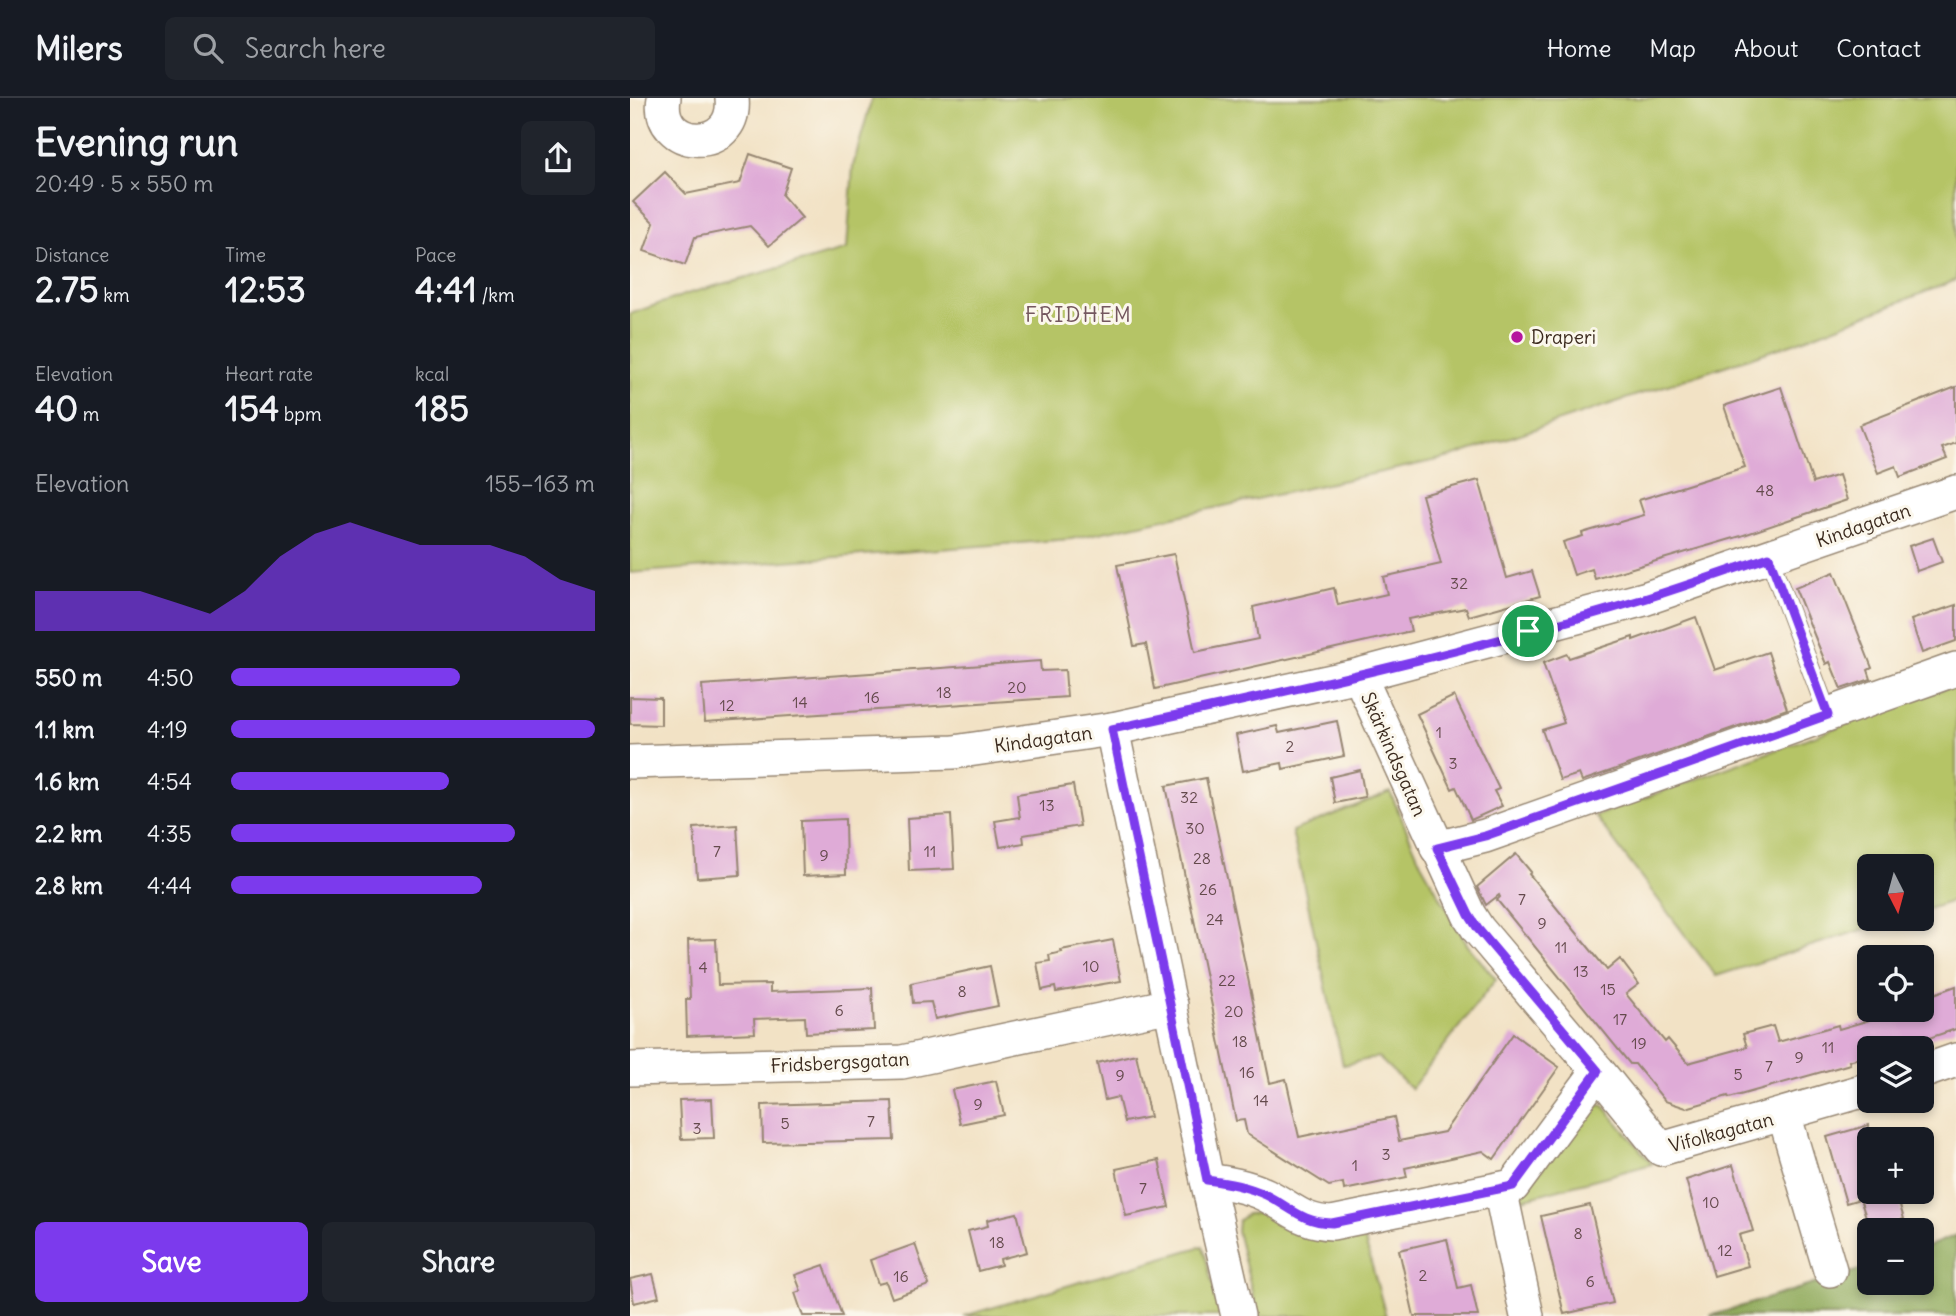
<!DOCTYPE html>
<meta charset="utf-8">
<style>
body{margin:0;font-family:Delius,sans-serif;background:#20242c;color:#f1f3f6;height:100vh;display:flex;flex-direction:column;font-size:26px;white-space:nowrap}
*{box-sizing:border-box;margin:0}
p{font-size:23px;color:#9ea1a6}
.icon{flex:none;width:38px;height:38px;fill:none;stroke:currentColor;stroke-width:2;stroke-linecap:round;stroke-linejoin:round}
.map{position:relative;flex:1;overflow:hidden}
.details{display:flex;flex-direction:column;background:#171b24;width:630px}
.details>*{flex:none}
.needle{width:46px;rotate:174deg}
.tools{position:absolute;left:1227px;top:756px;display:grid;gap:14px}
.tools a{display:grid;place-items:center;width:77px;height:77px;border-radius:10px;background:#171b24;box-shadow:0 4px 10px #0003;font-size:35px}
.pin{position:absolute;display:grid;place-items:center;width:60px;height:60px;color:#fff;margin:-30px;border:4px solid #fff;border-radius:50%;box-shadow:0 2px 7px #0007}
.round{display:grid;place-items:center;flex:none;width:74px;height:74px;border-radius:10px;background:#20242c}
.headline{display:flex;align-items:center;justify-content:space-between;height:119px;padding:0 35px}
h1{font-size:38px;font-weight:700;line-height:52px}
.metrics{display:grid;grid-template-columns:repeat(3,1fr);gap:10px;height:119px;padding:7px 35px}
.metrics div{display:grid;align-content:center}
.metrics b{font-size:35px;font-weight:700}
.metrics small{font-size:19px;font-weight:400}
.metrics p{font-size:19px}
.chart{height:196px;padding:14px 35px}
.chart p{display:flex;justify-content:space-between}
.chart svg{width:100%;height:126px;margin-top:7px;fill:#7c3aed;opacity:.7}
.primary-button{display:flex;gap:14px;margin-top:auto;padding:14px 35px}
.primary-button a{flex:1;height:80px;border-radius:10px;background:#7c3aed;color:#fff;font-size:28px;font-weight:700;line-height:80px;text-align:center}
.primary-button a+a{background:#20242c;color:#f1f3f6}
ul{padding:0 35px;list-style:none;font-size:23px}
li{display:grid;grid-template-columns:112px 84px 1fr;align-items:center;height:52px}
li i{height:18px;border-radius:9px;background:#7c3aed}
header{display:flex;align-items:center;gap:42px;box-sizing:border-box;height:98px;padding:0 35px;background:#171b24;border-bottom:2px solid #363941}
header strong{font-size:33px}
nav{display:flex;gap:38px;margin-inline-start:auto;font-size:24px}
.search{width:490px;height:63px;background:#20242c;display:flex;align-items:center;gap:18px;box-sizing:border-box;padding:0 24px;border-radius:10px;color:#9ea1a6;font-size:26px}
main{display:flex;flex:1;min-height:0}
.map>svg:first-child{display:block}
</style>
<header>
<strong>Milers</strong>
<div class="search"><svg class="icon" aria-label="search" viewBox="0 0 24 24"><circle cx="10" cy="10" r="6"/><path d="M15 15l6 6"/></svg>Search here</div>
<nav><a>Home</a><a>Map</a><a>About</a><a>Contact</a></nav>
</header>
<main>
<section class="details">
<div class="headline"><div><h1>Evening run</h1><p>20:49 · 5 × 550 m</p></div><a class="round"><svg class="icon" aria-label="share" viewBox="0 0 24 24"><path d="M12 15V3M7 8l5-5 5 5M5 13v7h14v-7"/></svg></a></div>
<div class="metrics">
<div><p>Distance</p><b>2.75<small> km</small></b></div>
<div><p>Time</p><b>12:53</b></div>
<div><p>Pace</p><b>4:41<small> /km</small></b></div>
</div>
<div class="metrics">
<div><p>Elevation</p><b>40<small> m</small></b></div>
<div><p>Heart rate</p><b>154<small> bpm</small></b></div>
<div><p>kcal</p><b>185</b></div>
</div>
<div class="chart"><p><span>Elevation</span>155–163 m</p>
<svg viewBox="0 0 160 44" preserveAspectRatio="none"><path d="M0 44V30L10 30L20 30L30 30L40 34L50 38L60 30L70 18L80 10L90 6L100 10L110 14L120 14L130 14L140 18L150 26L160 30V44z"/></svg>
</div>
<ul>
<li><b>550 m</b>4:50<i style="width:63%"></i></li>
<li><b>1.1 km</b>4:19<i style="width:100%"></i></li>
<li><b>1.6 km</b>4:54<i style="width:60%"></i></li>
<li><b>2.2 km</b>4:35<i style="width:78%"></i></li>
<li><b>2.8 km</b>4:44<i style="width:69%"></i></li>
</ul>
<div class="primary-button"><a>Save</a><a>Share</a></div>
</section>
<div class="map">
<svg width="1326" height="1218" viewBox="0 0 1326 1218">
<rect width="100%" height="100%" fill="#fbf7ec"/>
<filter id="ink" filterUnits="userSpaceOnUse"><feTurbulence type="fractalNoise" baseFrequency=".0143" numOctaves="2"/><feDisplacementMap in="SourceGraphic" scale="14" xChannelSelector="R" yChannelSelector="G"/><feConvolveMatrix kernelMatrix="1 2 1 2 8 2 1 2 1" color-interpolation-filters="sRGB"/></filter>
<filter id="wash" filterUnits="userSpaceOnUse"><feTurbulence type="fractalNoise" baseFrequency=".00686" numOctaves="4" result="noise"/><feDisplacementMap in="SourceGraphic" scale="28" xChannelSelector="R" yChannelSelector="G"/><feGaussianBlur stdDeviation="1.57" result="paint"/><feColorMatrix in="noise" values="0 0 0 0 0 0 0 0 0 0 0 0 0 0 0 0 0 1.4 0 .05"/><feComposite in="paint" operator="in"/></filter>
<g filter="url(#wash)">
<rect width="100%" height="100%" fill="#f2e2c5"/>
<g fill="#b5c466" stroke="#787742" stroke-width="2">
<path d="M242,0H1326V182L1164,245L821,359L441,441L0,475V216L60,195L217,151L223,68Z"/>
<path d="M1326,586V802L1292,813V768H1239V821H1266L1086,878L965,718Z"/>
<path d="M760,694L791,765L838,848L866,881L781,991L748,959L713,967L662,733Z"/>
<path d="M963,1006L974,1008L1022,1066L885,1103Z"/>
<path d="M637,1114L685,1141L732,1132L756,1218H628L607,1133L608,1123L617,1116Z"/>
<path d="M573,1148L590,1218H334Z"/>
</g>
<path fill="#90aa5b" stroke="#666a3c" stroke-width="2" d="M1326,1137V1218H1080L1239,1169V1185H1292V1151Z"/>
<g id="blocks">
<g fill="#dfabd7">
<path d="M120,56L161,70L152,97L172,120L139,148L120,128L65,139L55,167L14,153L24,125L3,104L35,74L56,96L110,85Z"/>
<path d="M1151,289L1183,385L1209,377L1217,402L1111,438L965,481L962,471L944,477L933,444L953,438L952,435L1014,417L1009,402L1115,369L1094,308Z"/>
<path d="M1326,289V345L1312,350L1317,361L1270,379L1266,368L1248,375L1229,327Z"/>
<path d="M849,382L877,480L902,473L910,498L839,518L836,510L778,521L781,533L525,591L516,546L504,548L487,467L544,456L565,554L628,541L623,509L704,490L708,507L757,496L753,479L811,466L792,397Z"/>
<path d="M1303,440L1312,464L1287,473L1279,448Z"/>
<path d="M1204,474L1242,570L1238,572L1241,581L1211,591L1200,564L1196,566L1165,490Z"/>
<path d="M1326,507V543L1292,555L1281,522Z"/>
<path d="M1066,519L1085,572L1138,554L1157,611L952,683L949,676L930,682L912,632L934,625L913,565L937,556L939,560L1003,539V542Z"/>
<path d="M410,563L411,573L435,572L437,599L75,624L72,587Z"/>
<path d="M824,598L869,691L864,693L872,708L841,722L826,689L822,691L787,616Z"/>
<path d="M0,599L31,600V627L0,626Z"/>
<path d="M707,623L714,658L653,671L652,665L613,673L606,637L647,628L649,635Z"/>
<path d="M730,672L735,699L705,705L700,679Z"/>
<path d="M576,680L640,985L656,981L669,1039L764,1019L769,1043L814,1034L883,936L929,969L864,1061L853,1053L775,1070L777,1079L714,1092L713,1085L699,1088L617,1036L614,1022L606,1023L536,688Z"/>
<path d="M443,687L450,728L393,737L394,745L370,749L365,723L390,719V721L387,696Z"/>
<path d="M321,717L324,771L279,773L277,720Z"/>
<path d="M215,721L216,776L173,778L171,723Z"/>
<path d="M107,727L110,777L67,780L64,730Z"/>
<path d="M886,756L901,774L899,776L977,872L990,861L1009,886L996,896L1035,944L1038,941L1058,965L1117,949L1113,936L1143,928L1148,944L1208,927L1209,931L1274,912H1298L1293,900L1326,888V931L1269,950H1239V957L1219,963L1220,966L1099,1000L1098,998L1056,1010L1035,1003L1005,966H1000L867,802L870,799L869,797L856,807L847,789Z"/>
<path d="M86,841L88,887L140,886V894L242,890L244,932L176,935L175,919L124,921L125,935L57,938L56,901H60L58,842Z"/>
<path d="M483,842L491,883L426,894L425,889L412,892L407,865L420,863L419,857L432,854L431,852Z"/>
<path d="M360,868L368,908L305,921L301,904L283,905L281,885Z"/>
<path d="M506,956L520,1019L494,1024L488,999L475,1002L467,965Z"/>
<path d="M366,983L374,1017L330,1026L322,992Z"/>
<path d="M82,1001L84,1040L51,1041L49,1002Z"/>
<path d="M262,1003L264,1042L133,1045L132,1007Z"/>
<path d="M1239,1027V1094H1266L1274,1121L1240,1131L1230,1101L1216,1105L1197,1039Z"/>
<path d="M529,1062L539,1109L496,1118L486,1071Z"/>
<path d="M1103,1067L1123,1133L1109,1137L1118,1168L1084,1178L1056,1082Z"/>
<path d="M960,1107L983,1205L934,1216L911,1118Z"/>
<path d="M387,1115L397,1154L370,1161L371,1167L348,1173L338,1133L358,1128L357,1122Z"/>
<path d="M817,1141L828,1190L841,1187L848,1218H784L769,1152Z"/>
<path d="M285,1146L299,1187L262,1200L256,1184L248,1186L240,1162Z"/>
<path d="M194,1167L212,1218H173L165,1195L171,1193L165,1177Z"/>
<path d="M23,1176L29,1199L4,1205L0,1181Z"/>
</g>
</g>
</g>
<g filter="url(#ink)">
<use href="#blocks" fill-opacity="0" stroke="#968672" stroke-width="2"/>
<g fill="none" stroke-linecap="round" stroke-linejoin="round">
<defs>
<path id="service" d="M1139,459L1198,617"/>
<g id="minor">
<path d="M34,0C25,53 108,57 102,0"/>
<path d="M729,577L839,817L848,831L968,973"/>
<path d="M482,631L577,1082L608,1218"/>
<path d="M0,664L324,654L482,631L729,577L1014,501L1326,394"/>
<path d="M807,750L855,738L1326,571"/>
<path d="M0,971L272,964L541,907"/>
<path d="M1292,974L1326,962"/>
<path d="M1154,1016L1200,1172"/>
<path d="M577,1082C598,1085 617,1088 636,1097C662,1110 671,1124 702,1125L883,1088L968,973L1031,1051L1239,991"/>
<path d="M870,1091L897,1218"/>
</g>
</defs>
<use href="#service" stroke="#968672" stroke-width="20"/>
<use href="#minor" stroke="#968672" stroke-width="36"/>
<use href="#service" stroke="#fff" stroke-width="18"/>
<use href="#minor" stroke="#fff" stroke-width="33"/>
</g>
</g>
<g fill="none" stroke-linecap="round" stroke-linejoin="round" filter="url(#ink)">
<defs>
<path id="route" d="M1139,459L1198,617L855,738L807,750L839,817L848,831L968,973L883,1088L702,1125C671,1124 662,1110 636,1097C617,1088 598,1085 577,1082L482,631C660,593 839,554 1014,501C1056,488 1098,473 1139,459Z"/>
</defs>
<use href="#route" stroke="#fff" stroke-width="14"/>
<use href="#route" stroke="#7c3aed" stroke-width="9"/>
</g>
<circle fill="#b5179e" stroke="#fbf7ec" stroke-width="2.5" cx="887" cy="239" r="7"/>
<g text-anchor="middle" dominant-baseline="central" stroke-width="6" stroke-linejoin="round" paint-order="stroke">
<g font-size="16" fill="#644a4c">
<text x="1135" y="392">48</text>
<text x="829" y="485">32</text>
<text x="387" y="589">20</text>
<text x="314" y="594">18</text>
<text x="242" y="599">16</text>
<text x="170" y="604">14</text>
<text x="97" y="607">12</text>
<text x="809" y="634">1</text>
<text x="660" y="648">2</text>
<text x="823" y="665">3</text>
<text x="559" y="699">32</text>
<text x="417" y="707">13</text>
<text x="565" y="730">30</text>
<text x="87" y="753">7</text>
<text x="300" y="753">11</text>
<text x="194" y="757">9</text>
<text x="572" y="760">28</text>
<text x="578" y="791">26</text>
<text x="892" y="801">7</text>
<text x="585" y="821">24</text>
<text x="912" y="825">9</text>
<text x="931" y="849">11</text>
<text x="461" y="868">10</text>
<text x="73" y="869">4</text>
<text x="951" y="873">13</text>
<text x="597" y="882">22</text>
<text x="978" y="891">15</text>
<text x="332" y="893">8</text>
<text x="209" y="912">6</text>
<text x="604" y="913">20</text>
<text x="990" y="921">17</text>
<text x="610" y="943">18</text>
<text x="1009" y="945">19</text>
<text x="1198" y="949">11</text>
<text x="1169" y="959">9</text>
<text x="1139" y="968">7</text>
<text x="617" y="974">16</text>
<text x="1108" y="976">5</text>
<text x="490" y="977">9</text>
<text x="631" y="1002">14</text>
<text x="348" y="1006">9</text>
<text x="241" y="1023">7</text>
<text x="155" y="1025">5</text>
<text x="67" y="1030">3</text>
<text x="756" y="1056">3</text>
<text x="725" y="1067">1</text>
<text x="513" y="1090">7</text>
<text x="1081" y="1104">10</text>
<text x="948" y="1135">8</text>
<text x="367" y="1144">18</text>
<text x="1095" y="1152">12</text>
<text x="793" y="1177">2</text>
<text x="271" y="1178">16</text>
<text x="960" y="1183">6</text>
</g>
<g font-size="19" fill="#3b2a1e" stroke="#fbf7ec" text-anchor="start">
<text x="901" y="239">Draperi</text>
</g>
<g font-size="19" fill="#3b2a1e" stroke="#fbf7ec">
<text transform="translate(1233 427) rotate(-19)">Kindagatan</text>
<text transform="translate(413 641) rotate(-8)">Kindagatan</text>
<text transform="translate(764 656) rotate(66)">Skärkindsgatan</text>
<text transform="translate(210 964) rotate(-3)">Fridsbergsgatan</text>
<text transform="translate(1091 1034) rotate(-15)">Vifolkagatan</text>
</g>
<g font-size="21" letter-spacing="2" fill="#74575f" stroke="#fbf7ec">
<text x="449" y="216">FRIDHEM</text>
</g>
</g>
</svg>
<div class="tools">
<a><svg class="needle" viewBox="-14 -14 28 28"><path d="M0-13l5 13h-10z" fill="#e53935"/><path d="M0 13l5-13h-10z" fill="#9ea1a6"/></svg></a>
<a><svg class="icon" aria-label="locate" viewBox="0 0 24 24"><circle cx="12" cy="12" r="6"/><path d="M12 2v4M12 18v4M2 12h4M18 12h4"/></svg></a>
<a><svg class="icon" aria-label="layers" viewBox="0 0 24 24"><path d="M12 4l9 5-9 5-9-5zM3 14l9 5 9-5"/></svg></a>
<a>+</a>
<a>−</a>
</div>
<div class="pin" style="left:898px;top:533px;background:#1e9e55"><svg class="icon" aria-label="arrive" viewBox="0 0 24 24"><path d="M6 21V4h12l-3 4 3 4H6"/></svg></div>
</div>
</main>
